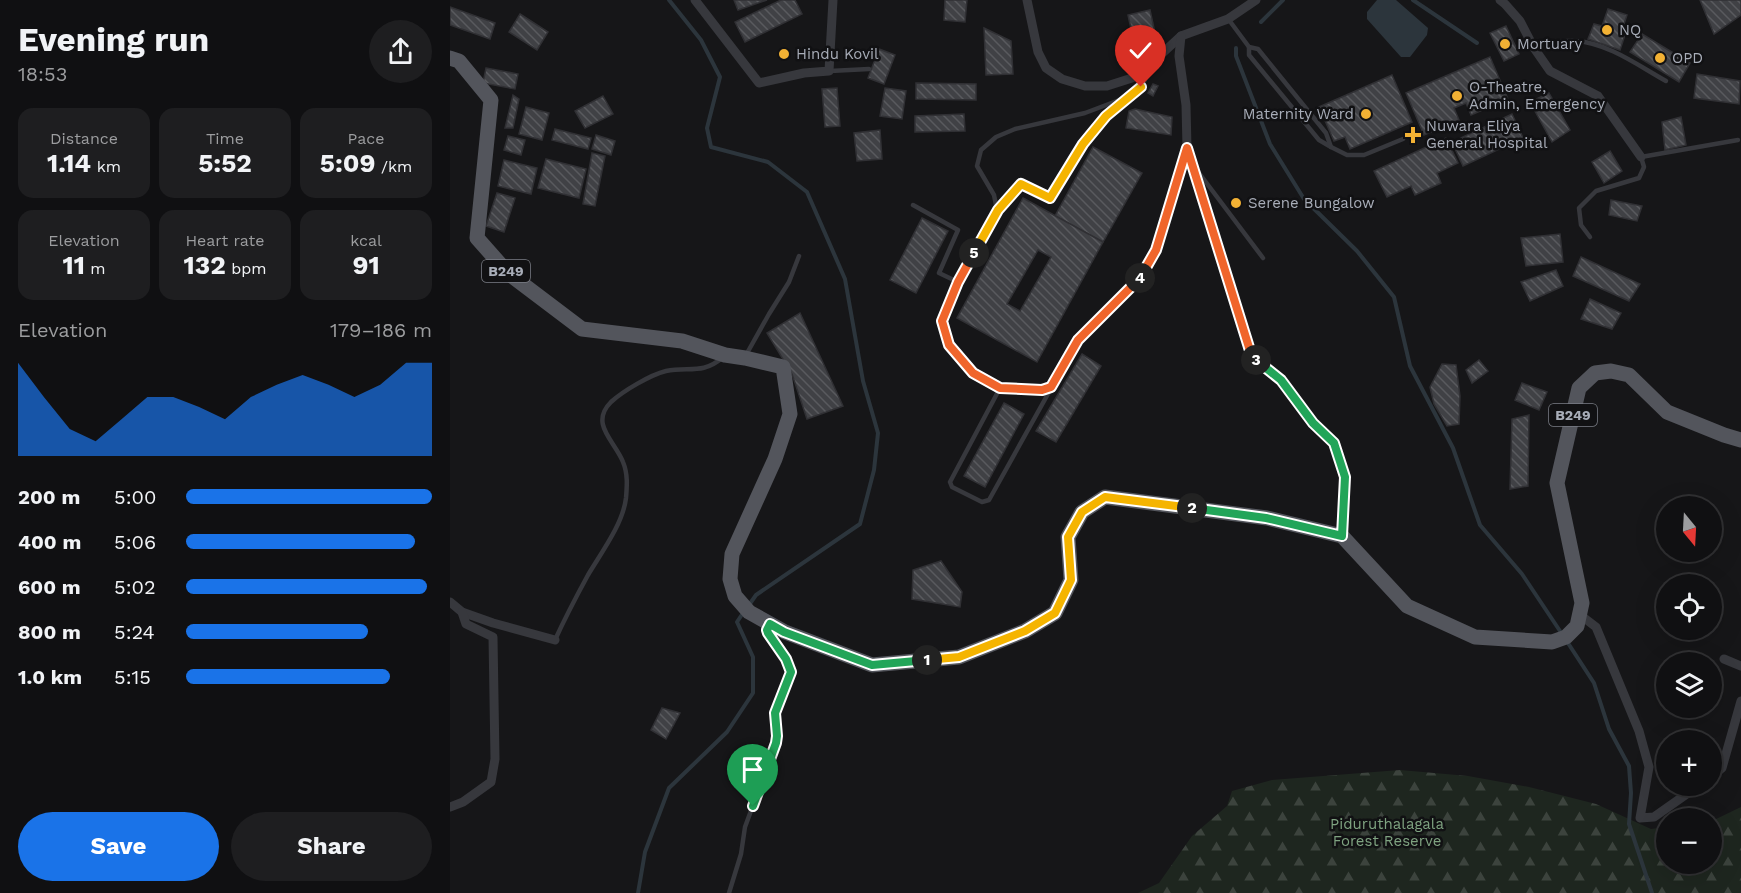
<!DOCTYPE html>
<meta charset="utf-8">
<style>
body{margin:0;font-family:"Work Sans",sans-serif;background:#1e1e20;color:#f1f3f6;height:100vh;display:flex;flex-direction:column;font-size:22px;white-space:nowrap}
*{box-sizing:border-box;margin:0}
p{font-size:20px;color:#9c9d9f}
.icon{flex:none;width:33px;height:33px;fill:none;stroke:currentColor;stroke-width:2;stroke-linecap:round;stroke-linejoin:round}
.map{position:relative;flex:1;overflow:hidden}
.details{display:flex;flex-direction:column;background:#101012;width:450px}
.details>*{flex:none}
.needle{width:39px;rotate:162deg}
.buttons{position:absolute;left:1206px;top:496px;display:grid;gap:12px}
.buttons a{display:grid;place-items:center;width:66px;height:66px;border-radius:50%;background:#101012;box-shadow:0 6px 24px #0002,0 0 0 2px #303032;font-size:30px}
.pin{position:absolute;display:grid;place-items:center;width:51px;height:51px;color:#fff;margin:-62px -26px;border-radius:50% 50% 50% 0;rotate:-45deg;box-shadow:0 0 6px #0007}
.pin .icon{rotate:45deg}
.km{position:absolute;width:30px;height:30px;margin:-15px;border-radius:50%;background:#222;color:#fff;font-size:16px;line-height:30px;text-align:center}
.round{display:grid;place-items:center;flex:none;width:63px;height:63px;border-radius:32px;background:#1e1e20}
.headline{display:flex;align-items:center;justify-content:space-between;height:102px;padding:0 18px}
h1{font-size:33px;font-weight:700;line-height:45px}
.metrics{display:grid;grid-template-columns:repeat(3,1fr);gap:9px;height:102px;padding:6px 18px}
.metrics div{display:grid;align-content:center;border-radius:15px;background:#1e1e20;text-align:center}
.metrics b{font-size:26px;font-weight:700}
.metrics small{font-size:16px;font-weight:400}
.metrics p{font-size:16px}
.chart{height:168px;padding:12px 18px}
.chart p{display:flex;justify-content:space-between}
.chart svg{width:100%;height:108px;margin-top:6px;fill:#1a73e8;opacity:.7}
.button{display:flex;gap:12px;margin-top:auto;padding:12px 18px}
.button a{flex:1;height:69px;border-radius:36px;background:#1a73e8;color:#fff;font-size:24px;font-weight:700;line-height:69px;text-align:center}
.button a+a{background:#1e1e20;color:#f1f3f6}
ul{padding:0 18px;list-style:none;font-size:20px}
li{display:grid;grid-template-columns:96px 72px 1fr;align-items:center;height:45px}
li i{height:15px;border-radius:8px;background:#1a73e8}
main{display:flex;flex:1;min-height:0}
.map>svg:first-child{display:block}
</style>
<main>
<section class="details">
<div class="headline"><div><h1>Evening run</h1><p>18:53</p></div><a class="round"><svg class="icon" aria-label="share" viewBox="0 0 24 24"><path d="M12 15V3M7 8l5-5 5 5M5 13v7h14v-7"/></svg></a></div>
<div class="metrics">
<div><p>Distance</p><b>1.14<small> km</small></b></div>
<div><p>Time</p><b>5:52</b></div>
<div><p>Pace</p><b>5:09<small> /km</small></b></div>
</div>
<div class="metrics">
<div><p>Elevation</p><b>11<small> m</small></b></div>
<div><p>Heart rate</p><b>132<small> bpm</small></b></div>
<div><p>kcal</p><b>91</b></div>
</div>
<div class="chart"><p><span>Elevation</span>179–186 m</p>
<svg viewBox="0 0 160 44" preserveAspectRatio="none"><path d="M0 44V6L10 20L20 33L30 38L40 29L50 20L60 20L70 24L80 29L90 20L100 15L110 11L120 15L130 20L140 15L150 6L160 6V44z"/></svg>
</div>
<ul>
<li><b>200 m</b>5:00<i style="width:100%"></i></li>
<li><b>400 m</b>5:06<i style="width:93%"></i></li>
<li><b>600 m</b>5:02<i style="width:98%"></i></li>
<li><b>800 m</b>5:24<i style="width:74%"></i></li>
<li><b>1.0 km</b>5:15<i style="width:83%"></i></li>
</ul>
<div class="button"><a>Save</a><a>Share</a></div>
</section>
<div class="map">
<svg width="1291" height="893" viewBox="0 0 1291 893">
<defs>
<pattern id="forest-firs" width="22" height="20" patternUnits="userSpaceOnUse" patternTransform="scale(1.5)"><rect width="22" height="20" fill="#1e261f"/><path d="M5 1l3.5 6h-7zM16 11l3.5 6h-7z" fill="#3c433d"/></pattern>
<pattern id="building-back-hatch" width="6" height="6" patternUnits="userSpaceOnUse" patternTransform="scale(1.5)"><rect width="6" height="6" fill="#404145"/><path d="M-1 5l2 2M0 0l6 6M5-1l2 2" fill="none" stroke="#595a5e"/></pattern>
</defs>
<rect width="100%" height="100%" fill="#161618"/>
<path fill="url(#forest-firs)" d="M950,770L1018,776L1079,787L1146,804L1201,829L1216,827V864H1262V821L1291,807V893H688L709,883L742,836L777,806L782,791L822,780Z"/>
<path fill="#2c353c" d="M927,0H946L978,28L977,35L960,57H951L917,19V12Z"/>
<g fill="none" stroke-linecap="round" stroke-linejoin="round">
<g stroke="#2c353c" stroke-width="4">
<path d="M219,0L251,40L270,77L257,128L261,147L318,162L357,192L395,279L413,381L428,433L424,470L410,524L306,595L299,605"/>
<path d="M963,0L1027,43"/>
<path d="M811,22L833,0"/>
<path d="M786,48V56L820,144L854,199L907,251L944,297L960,366L1003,448L1030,525L1072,574L1112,634"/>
<path d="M1116,640L1144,683L1159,729L1179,766L1181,793L1179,824L1202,893"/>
<path d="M188,893L195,852L219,788L277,732L303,693V657L287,622L293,613"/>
</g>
</g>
<g fill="url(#building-back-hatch)" stroke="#303034" stroke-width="1.5" fill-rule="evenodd">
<path d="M284,0H317L288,10Z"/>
<path d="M331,0H345L352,14L295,42L285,22Z"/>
<path d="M495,0H517L515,22L494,20Z"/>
<path d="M1250,0H1291V15L1264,34Z"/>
<path d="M0,7L45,23L40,39L0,25Z"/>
<path d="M1158,9L1177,15L1171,33L1175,35L1170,50L1138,39L1144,24L1152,26Z"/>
<path d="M700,10L705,33L683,38L678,15Z"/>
<path d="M70,14L98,32L87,50L59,32Z"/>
<path d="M1056,26L1069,54L1054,61L1040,33Z"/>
<path d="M534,28L561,41L563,74L536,75Z"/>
<path d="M1192,34L1240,63L1229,82L1180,52Z"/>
<path d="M429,49L445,55L434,84L418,78Z"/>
<path d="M1040,57L1058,99L1021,115L1016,103L1004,108L1009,120L974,135L956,93Z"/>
<path d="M36,68L68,74L65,89L33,83Z"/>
<path d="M1247,74L1290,81L1289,104L1244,98Z"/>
<path d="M942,75L962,122L900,149L895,137L884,141L869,107Z"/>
<path d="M466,83L526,84V100L466,99Z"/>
<path d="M703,84L708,86L703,96L698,93Z"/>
<path d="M387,88L390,126L375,127L372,89Z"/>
<path d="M435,88L456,91L452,119L430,116Z"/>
<path d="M1099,93L1120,130L1102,142L1080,102Z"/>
<path d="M63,95L69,99L63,128H55Z"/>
<path d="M153,96L163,114L135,128L125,111Z"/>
<path d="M76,107L99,113L92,140L69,134Z"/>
<path d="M685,109L722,117L721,135L676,128L679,111Z"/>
<path d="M514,114L515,131L465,132V116Z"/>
<path d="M1062,114L1073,138L1013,166L1002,142Z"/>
<path d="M1231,117L1236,145L1215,150L1212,122Z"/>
<path d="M105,129L141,138L138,149L102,140Z"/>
<path d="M430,130L432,159L407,161L404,133Z"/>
<path d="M146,135L165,141L161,155L142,149Z"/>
<path d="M58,136L75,140L71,155L54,150Z"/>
<path d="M996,138L1008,163L987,173L991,183L965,195L961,186L937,197L924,171Z"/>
<path d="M643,147L692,173L653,242L605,216Z"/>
<path d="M1160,151L1172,171L1154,183L1142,162Z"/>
<path d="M142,153L155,156L145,206L133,204Z"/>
<path d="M96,159L136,169L129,198L88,188Z"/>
<path d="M54,160L87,168L81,194L48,186Z"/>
<path d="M47,193L65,198L54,232L36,226Z"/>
<path d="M573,198L653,242L587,362L507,318ZM588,250L601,257L570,311L557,304Z"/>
<path d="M1161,200L1192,206L1187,221L1159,215Z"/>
<path d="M472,218L498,231L466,293L440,280Z"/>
<path d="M1110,234L1113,262L1076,266L1071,238Z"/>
<path d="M1131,257L1190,284L1179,301L1123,276Z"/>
<path d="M1106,270L1113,286L1080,301L1071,282Z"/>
<path d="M1140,299L1171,313L1162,329L1131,319Z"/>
<path d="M350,313L393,406L357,419L342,374L317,333Z"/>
<path d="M632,354L651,366L606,442L586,431Z"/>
<path d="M1029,360L1038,371L1022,383L1016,370Z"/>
<path d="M992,364L1006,365L1010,396L1009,424L997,426L984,404L980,387Z"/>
<path d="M1072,383L1097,392L1089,410L1065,400Z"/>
<path d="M554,403L574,414L535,487L514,476Z"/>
<path d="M1079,415L1078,486L1060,489L1062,419Z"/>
<path d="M491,561L512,592L510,607L462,599L463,570Z"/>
<path d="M212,708L230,713L216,739L201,730Z"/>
</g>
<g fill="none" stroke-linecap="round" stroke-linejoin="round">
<g stroke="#37383d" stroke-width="4.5">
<path d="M779,20L799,47V55L869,140L881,147L897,155H914L953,139"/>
<path d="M799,47L808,49L876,133L881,147"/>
<path d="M1084,48C1097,44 1112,40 1126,41C1158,43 1189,66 1216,81"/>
<path d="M380,71L419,69"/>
<path d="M683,95L691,87L703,65"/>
<path d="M746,169L813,258"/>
<path d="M463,205L508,230L489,273L508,282"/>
<path d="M1140,237L1131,225L1129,208L1146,191L1189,178L1194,167L1191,157L1288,140"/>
<path d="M296,355L319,314L339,282L349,256"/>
<path d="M601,387L592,390L550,388L523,373L499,345L492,321L508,282L547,210L544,195L527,166L531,150L546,137L565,129L635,113L672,99"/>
<path d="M550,388L500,482L502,487L532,502L539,500L628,340L689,280L706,250L736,151"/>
<path d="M105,640C115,618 126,597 138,575C151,553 173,524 176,498C177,486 178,474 173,462C165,441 139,424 161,402C173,391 200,375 216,371C238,366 252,375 272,358"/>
<path d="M279,893L291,854L295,827L326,743L327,736L325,713L341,672L336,659L318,633L317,629L319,626"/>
</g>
<g stroke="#37383d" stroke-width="9">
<path d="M245,0L309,83L354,73L379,71L383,0"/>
<path d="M577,0L588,52L596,68L612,79L635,86H657L682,78L705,60L731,36L778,19L806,0"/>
<path d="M1050,0L1055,4L1070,21L1084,48L1100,71L1148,96L1191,157"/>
<path d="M731,36L729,56L736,105L737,148L802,357L831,380L863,423L884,443L895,477L892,536"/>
<path d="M547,210L571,184L600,198L634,144L656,116L682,95"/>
<path d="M0,602L12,612L43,623L105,640"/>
<path d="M1129,614L1146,627L1189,731L1199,767L1190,818L1204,817L1248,786"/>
<path d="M1274,659L1291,666"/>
<path d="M1262,776L1272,768L1291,701"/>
<path d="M0,807L13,802L41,782L45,759L43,637L16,624L12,612"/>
</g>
<path stroke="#53555c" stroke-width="15" d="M0,58L9,61L41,100L27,238L58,273L132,329L232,341L275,355L295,358L333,367L340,414L325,459L282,554L280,579L285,596L299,612L335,632L422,665L509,657L575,631L605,613L621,580L618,537L632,512L655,497L817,518L892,536L957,606L1025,637L1102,642L1116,637L1127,626L1132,603L1107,483L1129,388L1145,373L1161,371L1179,375L1217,412L1274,435L1291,440"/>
</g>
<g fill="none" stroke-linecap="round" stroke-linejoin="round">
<defs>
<path id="split-1" d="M303,806L326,743L327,736L325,713L341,672L336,659L318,633L317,630L320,624L334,632L422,665L477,660"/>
<path id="split-2" d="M477,660L509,657L575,631L605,613L621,580L618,537L632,512L655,497L742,508"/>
<path id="split-3" d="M742,508L816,518L892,536L895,477L884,443L863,423L831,380L806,360"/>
<path id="split-4" d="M690,278L706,250L737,148L802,357L806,360"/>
<path id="split-5" d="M524,253L508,282L492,321L499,345L523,373L550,388L592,390L601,387L628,340L690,278"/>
<path id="split-6" d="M524,253L548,210L571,184L600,198L633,144L656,116L691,87"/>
</defs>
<use href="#split-1" stroke="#fff" stroke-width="12"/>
<use href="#split-2" stroke="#fff" stroke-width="12"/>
<use href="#split-3" stroke="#fff" stroke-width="12"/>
<use href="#split-4" stroke="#fff" stroke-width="12"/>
<use href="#split-5" stroke="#fff" stroke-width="12"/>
<use href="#split-6" stroke="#fff" stroke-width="12"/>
<use href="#split-1" stroke="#22a559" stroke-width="8"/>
<use href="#split-2" stroke="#f5b400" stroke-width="8"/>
<use href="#split-3" stroke="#22a559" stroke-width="8"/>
<use href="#split-4" stroke="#f0652b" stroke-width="8"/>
<use href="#split-5" stroke="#f0652b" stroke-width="8"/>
<use href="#split-6" stroke="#f5b400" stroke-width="8"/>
</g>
<g fill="#f2b134" stroke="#111113" stroke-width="2">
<circle cx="1157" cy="30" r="6"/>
<circle cx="1055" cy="44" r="6"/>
<circle cx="334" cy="54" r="6"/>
<circle cx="1210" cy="58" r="6"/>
<circle cx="1007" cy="96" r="6"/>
<circle cx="916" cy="114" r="6"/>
<path d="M960 126h6v6h6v6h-6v6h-6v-6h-6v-6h6z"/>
<circle cx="786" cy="203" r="6"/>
</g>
<g text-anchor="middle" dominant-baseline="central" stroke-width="5" stroke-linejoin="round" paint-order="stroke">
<g fill="#111113" stroke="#7b7e86" stroke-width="1.5">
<rect x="32" y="260" width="48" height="22" rx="4.5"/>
<rect x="1099" y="404" width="48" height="22" rx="4.5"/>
</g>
<g font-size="14" font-weight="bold" fill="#a8adb8">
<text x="56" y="271">B249</text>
<text x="1123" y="415">B249</text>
</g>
<g font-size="15" fill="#a8adb8" stroke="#111113" text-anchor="start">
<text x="1169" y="30">NQ</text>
<text x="1067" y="44">Mortuary</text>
<text x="346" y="54">Hindu Kovil</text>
<text x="1222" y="58">OPD</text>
<text x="1019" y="87">O-Theatre,<tspan x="1019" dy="17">Admin, Emergency</tspan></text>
<text x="904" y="114" text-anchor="end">Maternity Ward</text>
<text x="976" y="126">Nuwara Eliya<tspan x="976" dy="17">General Hospital</tspan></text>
<text x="798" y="203">Serene Bungalow</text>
</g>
<g font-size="15" fill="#7fa381" stroke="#111113">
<text x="937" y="824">Piduruthalagala<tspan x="937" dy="17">Forest Reserve</tspan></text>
</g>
</g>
</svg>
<div class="buttons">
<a><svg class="needle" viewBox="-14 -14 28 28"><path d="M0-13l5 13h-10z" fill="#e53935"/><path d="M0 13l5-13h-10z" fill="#9c9d9f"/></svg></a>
<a><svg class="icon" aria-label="locate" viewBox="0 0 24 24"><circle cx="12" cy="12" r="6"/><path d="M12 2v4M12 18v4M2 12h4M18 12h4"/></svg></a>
<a><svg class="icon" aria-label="layers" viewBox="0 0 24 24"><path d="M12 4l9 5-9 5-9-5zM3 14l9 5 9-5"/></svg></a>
<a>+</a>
<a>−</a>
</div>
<div class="pin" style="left:303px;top:806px;background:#1e9e55"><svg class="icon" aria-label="arrive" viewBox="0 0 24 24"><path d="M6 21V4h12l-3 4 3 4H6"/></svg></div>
<div class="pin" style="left:691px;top:87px;background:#d93025"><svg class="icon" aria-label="check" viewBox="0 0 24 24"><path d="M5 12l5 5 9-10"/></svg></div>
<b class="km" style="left:477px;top:660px">1</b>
<b class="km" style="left:742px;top:508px">2</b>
<b class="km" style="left:806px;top:360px">3</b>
<b class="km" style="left:690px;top:278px">4</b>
<b class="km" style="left:524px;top:253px">5</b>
</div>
</main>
